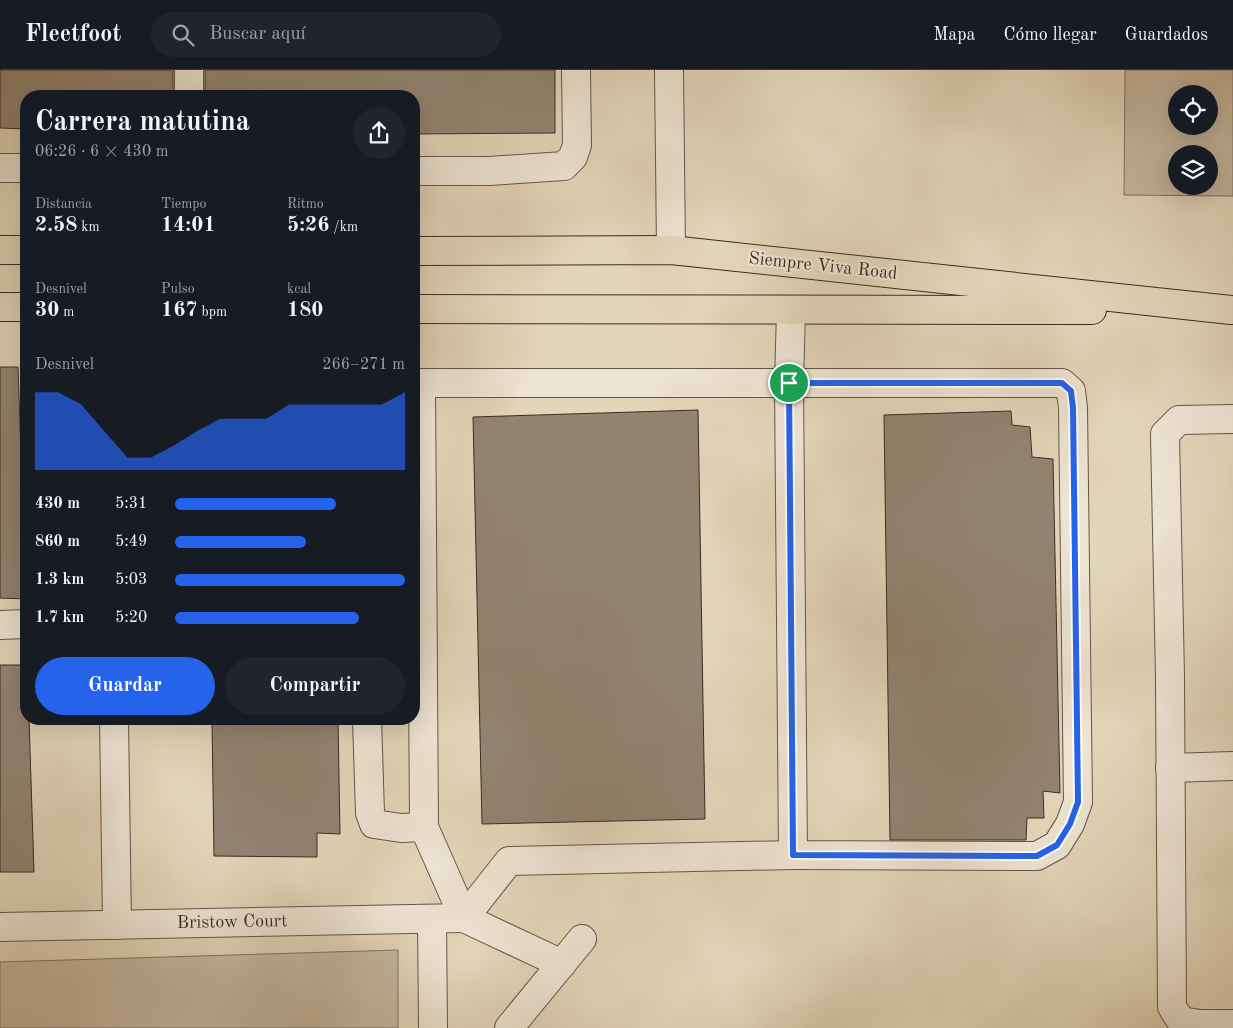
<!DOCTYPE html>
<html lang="es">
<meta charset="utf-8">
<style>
body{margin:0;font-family:"Old Standard TT",serif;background:#20242c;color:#f1f3f6;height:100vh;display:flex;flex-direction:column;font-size:19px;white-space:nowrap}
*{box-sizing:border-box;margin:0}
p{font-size:16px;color:#9ea1a6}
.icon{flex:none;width:28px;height:28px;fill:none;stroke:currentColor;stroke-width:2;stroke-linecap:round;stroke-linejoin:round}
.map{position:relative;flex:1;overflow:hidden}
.sheet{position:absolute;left:20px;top:20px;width:400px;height:635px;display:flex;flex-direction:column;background:#171b24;border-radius:20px;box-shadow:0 5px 20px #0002}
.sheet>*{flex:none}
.controls{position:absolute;left:1168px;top:15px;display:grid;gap:10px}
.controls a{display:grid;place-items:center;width:50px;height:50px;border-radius:50%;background:#171b24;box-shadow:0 5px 20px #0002;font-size:25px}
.pin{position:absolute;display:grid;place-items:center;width:42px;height:42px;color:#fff;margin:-21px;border:2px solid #fff;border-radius:50%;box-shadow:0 1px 5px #0007}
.round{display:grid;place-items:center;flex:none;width:52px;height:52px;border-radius:26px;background:#20242c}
.overview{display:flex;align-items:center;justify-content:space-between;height:85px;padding:0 15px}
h1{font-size:28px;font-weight:600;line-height:38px}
.metrics{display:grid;grid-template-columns:repeat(3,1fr);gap:8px;height:85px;padding:5px 15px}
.metrics div{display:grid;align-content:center}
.metrics b{font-size:21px;font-weight:600}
.metrics small{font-size:14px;font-weight:400}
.metrics p{font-size:14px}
.chart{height:140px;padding:10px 15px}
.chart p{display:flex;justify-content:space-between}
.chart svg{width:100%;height:90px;margin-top:5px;fill:#2563eb;opacity:.7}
.button{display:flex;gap:10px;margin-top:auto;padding:10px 15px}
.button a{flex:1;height:58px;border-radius:30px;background:#2563eb;color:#fff;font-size:20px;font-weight:600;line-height:58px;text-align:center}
.button a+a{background:#20242c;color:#f1f3f6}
ul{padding:0 15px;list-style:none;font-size:16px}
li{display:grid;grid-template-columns:80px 60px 1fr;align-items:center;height:38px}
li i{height:12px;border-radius:6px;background:#2563eb}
header{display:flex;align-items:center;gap:30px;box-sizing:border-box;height:70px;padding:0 25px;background:#171b24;border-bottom:1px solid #363941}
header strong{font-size:24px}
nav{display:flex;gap:28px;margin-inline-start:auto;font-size:18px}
.search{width:350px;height:45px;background:#20242c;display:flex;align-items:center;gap:12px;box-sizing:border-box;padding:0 18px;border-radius:28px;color:#9ea1a6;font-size:19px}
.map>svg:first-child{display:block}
</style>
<header>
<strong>Fleetfoot</strong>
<div class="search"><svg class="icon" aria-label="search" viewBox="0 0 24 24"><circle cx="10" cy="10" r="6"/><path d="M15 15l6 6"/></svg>Buscar aquí</div>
<nav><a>Mapa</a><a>Cómo llegar</a><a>Guardados</a></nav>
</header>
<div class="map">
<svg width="1233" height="958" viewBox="0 0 1233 958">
<rect width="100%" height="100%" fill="#e3d5b9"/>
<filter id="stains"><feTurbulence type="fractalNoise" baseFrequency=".004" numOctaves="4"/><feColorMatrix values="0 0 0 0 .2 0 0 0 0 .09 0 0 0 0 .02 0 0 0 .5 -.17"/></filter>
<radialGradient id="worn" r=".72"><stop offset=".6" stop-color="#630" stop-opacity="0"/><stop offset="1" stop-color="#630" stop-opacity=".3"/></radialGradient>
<g fill="#c6b8a0" stroke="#807262" fill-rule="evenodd">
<path d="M1125,0H1233V126L1124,125ZM1176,24H1209V56H1176ZM1176,84H1209V116H1176Z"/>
<path d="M398,880V958H0V892Z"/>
</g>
<g fill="#928471" stroke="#3a2c24">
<path d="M0,0H173V26H26V59L0,58Z"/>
<path d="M205,0H555V63L414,64V26H205Z"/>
<path d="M0,297H18L26,529L0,528Z"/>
<path d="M698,340L705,749L482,754L473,347Z"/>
<path d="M1011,341L1012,355L1030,357L1032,387L1053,389L1060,723L1043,721L1044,748H1027L1026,770H890L884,345Z"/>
<path d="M0,595H26V649H29L34,802H0Z"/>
<path d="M212,649H338L340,764L317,763V787L214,786Z"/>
</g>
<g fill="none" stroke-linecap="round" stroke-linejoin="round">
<defs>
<g id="minor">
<path d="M189,0V26"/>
<path d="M669,0L671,180"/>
<path d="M0,98H26"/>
<path d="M414,101H489L564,96L573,87L577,75L576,0"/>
<path d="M414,313H1062L1071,321L1073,338L1078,732L1070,754L1057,775L1037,786L793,785L789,313L791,241"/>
<path d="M421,313L424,757"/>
<path d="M1233,349L1179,350L1165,364L1170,607L1172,937L1181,951L1200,954H1233"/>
<path d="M0,555L26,554"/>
<path d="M114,649L117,855"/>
<path d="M367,649L370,743L374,754L401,758L424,757L464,848L562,894"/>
<path d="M1170,698L1233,696"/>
<path d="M464,848L509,791L793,785"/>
<path d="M432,849L433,958"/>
<path d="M0,857L464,848"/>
<path d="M509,958L582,869"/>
</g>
<g id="major">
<path d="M0,180H26"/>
<path d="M414,181L671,180L1231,240"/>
<path d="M0,237H26"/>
<path d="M414,239L1092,240"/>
</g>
</defs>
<use href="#minor" stroke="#645649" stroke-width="30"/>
<use href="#major" stroke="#3a2c24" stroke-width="30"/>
<use href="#minor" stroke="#ede4d2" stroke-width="28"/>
<use href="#major" stroke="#e3d5b9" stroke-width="28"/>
</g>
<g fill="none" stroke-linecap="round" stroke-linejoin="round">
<defs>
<path id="route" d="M789,313H1062L1071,321L1073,338L1078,732L1070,754L1057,775L1037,786L793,785Z"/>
</defs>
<use href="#route" stroke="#fff" stroke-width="10"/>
<use href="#route" stroke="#2563eb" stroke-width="6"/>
</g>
<g text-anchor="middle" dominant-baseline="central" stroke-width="4.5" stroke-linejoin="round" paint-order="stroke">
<g font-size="18" fill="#3a2c24" stroke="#ede4d2">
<text transform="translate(823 196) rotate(6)">Siempre Viva Road</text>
<text transform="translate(232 852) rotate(-1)">Bristow Court</text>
</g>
</g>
<rect width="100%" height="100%" filter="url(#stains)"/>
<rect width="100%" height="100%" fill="url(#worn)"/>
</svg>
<div class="controls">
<a><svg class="icon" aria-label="locate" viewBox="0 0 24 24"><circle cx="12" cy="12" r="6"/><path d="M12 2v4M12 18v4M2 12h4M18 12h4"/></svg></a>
<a><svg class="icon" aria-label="layers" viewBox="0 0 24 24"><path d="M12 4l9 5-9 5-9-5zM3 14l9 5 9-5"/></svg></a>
</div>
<div class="pin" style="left:789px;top:313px;background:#1e9e55"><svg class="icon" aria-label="arrive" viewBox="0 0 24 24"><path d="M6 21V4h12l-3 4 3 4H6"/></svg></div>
<section class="sheet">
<div class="overview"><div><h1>Carrera matutina</h1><p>06:26 · 6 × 430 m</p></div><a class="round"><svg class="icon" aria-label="share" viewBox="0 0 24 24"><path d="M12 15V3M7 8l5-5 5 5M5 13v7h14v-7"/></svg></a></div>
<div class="metrics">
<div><p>Distancia</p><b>2.58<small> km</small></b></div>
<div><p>Tiempo</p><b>14:01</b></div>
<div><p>Ritmo</p><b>5:26<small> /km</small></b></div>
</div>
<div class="metrics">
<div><p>Desnivel</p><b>30<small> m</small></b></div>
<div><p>Pulso</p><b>167<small> bpm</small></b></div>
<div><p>kcal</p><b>180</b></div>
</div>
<div class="chart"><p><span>Desnivel</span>266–271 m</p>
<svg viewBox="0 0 160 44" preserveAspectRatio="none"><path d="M0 44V6L10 6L20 12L30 25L40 38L50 38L60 32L70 25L80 19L90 19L100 19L110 12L120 12L130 12L140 12L150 12L160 6V44z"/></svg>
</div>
<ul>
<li><b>430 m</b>5:31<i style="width:70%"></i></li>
<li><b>860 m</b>5:49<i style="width:57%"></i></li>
<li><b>1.3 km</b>5:03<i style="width:100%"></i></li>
<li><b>1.7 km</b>5:20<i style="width:80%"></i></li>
</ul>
<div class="button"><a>Guardar</a><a>Compartir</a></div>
</section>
</div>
